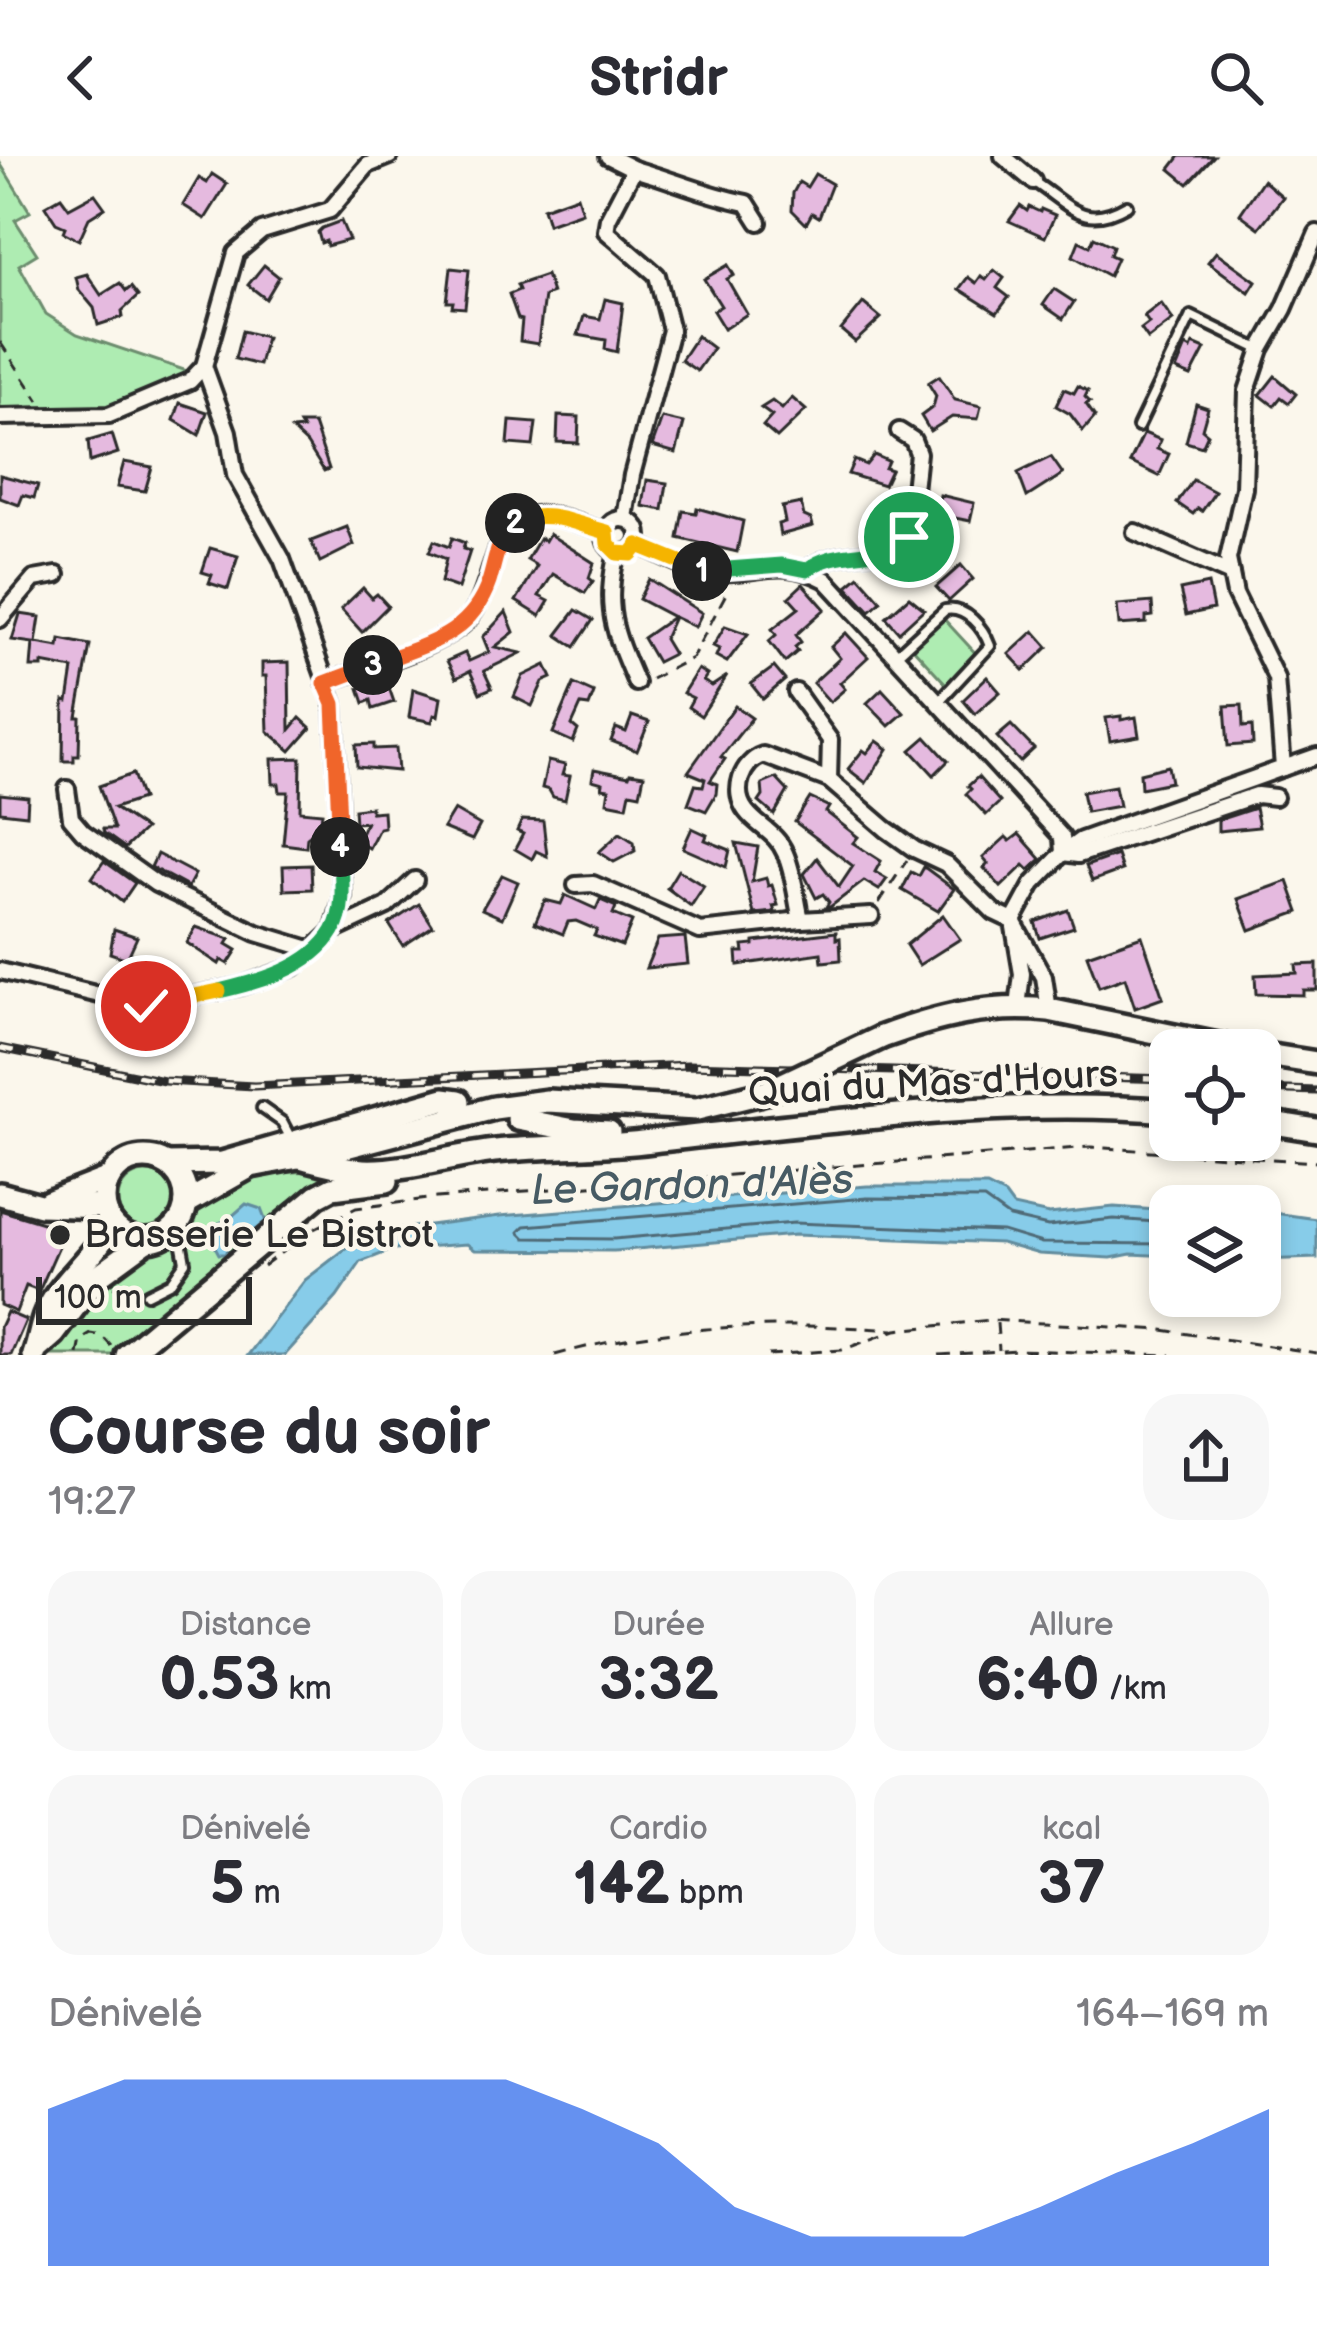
<!DOCTYPE html>
<html lang="fr">
<meta charset="utf-8">
<style>
body{margin:0;font-family:"Balsamiq Sans",sans-serif;background:#f7f7f7;color:#2b2b33;height:100vh;display:flex;flex-direction:column;font-size:45px;white-space:nowrap}
*{box-sizing:border-box;margin:0}
p{font-size:39px;color:#7c7c81}
.icon{flex:none;width:66px;height:66px;fill:none;stroke:currentColor;stroke-width:2;stroke-linecap:round;stroke-linejoin:round}
.map{position:relative;height:1199px;overflow:hidden}
.drawer{display:flex;flex-direction:column;background:#fff;flex:1}
.drawer>*{flex:none}
.tools{position:absolute;left:1149px;top:873px;display:grid;gap:24px}
.tools a{display:grid;place-items:center;width:132px;height:132px;border-radius:24px;background:#fff;box-shadow:0 6px 18px #0003;font-size:60px}
.scale{position:absolute;left:36px;bottom:30px;width:216px;box-sizing:border-box;padding-left:12px;border:6px solid #2b2b2b;border-top:0;font-size:33px;line-height:42px;white-space:nowrap;color:#2b2b2b;-webkit-text-stroke:9px #fbf7ec;paint-order:stroke}
.pin{position:absolute;display:grid;place-items:center;width:102px;height:102px;color:#fff;margin:-51px;border:6px solid #fff;border-radius:50%;box-shadow:0 3px 12px #0007}
.km{position:absolute;width:60px;height:60px;margin:-30px;border-radius:50%;background:#222;color:#fff;font-size:33px;line-height:60px;text-align:center}
.round{display:grid;place-items:center;flex:none;width:126px;height:126px;border-radius:36px;background:#f7f7f7}
.summary{display:flex;align-items:center;justify-content:space-between;height:204px;padding:0 48px}
h1{font-size:66px;font-weight:800;line-height:90px}
.stats{display:grid;grid-template-columns:repeat(3,1fr);gap:18px;height:204px;padding:12px 48px}
.stats div{display:grid;align-content:center;border-radius:30px;background:#f7f7f7;text-align:center}
.stats b{font-size:60px;font-weight:800}
.stats small{font-size:33px;font-weight:400}
.stats p{font-size:33px}
.chart{height:336px;padding:24px 48px}
.chart p{display:flex;justify-content:space-between}
.chart svg{width:100%;height:216px;margin-top:12px;fill:#2563eb;opacity:.7}
header{display:flex;justify-content:space-between;align-items:center;height:156px;padding:0 48px;background:#fff;font-size:54px;font-weight:800}
.map>svg:first-child{display:block}
</style>
<header><svg class="icon" aria-label="back" viewBox="0 0 24 24"><path d="M15 5l-7 7 7 7"/></svg>Stridr<svg class="icon" aria-label="search" viewBox="0 0 24 24"><circle cx="10" cy="10" r="6"/><path d="M15 15l6 6"/></svg></header>
<div class="map">
<svg width="1317" height="1199" viewBox="0 0 1317 1199">
<rect width="100%" height="100%" fill="#fbf7ec"/>
<filter id="ink" filterUnits="userSpaceOnUse"><feTurbulence type="fractalNoise" baseFrequency=".00833" numOctaves="2"/><feDisplacementMap in="SourceGraphic" scale="24" xChannelSelector="R" yChannelSelector="G"/><feConvolveMatrix kernelMatrix="1 2 1 2 8 2 1 2 1" color-interpolation-filters="sRGB"/></filter>
<g filter="url(#ink)">
<g fill="#aeecb2" stroke="#6c8c6e" stroke-width="3">
<path d="M0,7L30,56L15,64L37,98L19,109L46,158L77,178L193,217L117,253L0,257Z"/>
<path d="M943,462L979,501L948,530L912,491Z"/>
<path d="M330,1014L348,1026L116,1199H53L75,1161L107,1125L179,1079L202,1048L246,1024L276,1017Z"/>
<circle cx="146" cy="1044" r="28"/>
</g>
<g fill="#87cce9" stroke="#628c9d" stroke-width="3">
<path d="M867,1030H987L1005,1039L1013,1050L1049,1058L1114,1051L1170,1055V1100L1131,1098L1111,1102L1039,1098L1001,1087L795,1079L614,1095L475,1094L467,1088L394,1093L361,1106L337,1141L285,1199H248L305,1124L366,1077L500,1060Z"/>
<path d="M246,1048L261,1053L266,1066L240,1087L229,1089L225,1098H219L212,1085L211,1071L230,1062Z"/>
<path d="M1260,1055L1317,1063V1102L1260,1104Z"/>
</g>
<g fill="none" stroke-linecap="round" stroke-linejoin="round">
<path stroke="#506b77" stroke-width="3" d="M1170,1067L1114,1063L1048,1070L1009,1061L984,1043L867,1042L525,1070L519,1076L525,1082L614,1083L794,1067L1002,1075L1042,1087L1170,1088"/>
</g>
<g fill="#e5badf" stroke="#2b2b2b" stroke-width="3">
<path d="M1180,0H1214L1188,28L1170,13Z"/>
<path d="M212,18L227,28L205,63L183,49L199,22L207,27Z"/>
<path d="M815,18L832,28L819,61L812,57L806,68L792,54L793,37L799,26L807,31Z"/>
<path d="M1263,24L1283,41L1259,72L1240,58Z"/>
<path d="M95,38L105,52L89,62L79,84L63,76L65,71L56,67L45,50L61,41L69,52Z"/>
<path d="M577,40L582,56L548,68L543,52Z"/>
<path d="M1020,50L1027,55L1029,51L1040,56L1041,53L1055,59L1045,81L1009,65Z"/>
<path d="M341,65L349,84L327,90L326,85L321,87L318,76L322,72Z"/>
<path d="M1094,81L1113,90L1110,99L1117,102L1109,120L1073,100L1079,85L1090,90Z"/>
<path d="M1216,96L1256,125L1249,136L1208,106Z"/>
<path d="M264,109L279,121L266,143L248,129Z"/>
<path d="M728,109L734,119L727,123L747,158L724,173L713,155L721,150L704,123Z"/>
<path d="M451,112L469,114L465,152L452,151L453,146H447Z"/>
<path d="M994,114L1004,122L997,132L1009,141L997,157L959,133L968,121L976,127L981,120L986,124Z"/>
<path d="M87,118L101,139L120,127L126,135L131,131L138,140L122,155L123,161L98,169L94,152L79,134L76,121Z"/>
<path d="M546,119L552,137L544,140L538,188L520,185L522,164L518,163L509,138L519,134L517,129Z"/>
<path d="M1054,133L1074,146L1063,163L1043,149Z"/>
<path d="M605,143L623,147L617,196L605,193L606,184L578,179L584,160L600,163Z"/>
<path d="M863,147L881,162L855,186L841,174Z"/>
<path d="M1161,147L1173,164L1148,183L1141,173L1149,167L1144,160Z"/>
<path d="M242,175L266,181L259,209L235,203Z"/>
<path d="M697,180L713,192L697,215L681,204Z"/>
<path d="M1193,188L1205,193L1191,220L1176,214L1186,190L1191,193Z"/>
<path d="M939,220L955,244L981,250L978,263L952,261L930,275L921,260L933,251L936,240L928,227Z"/>
<path d="M1275,220L1296,238L1289,247L1281,241L1274,250L1260,239Z"/>
<path d="M1078,230L1088,235L1085,241L1090,246L1086,248L1095,261L1083,275L1070,258L1056,250L1064,233L1074,237Z"/>
<path d="M792,242L806,254L777,282L763,270L772,260L761,252L772,245L782,253Z"/>
<path d="M180,247L207,256L199,279L174,264Z"/>
<path d="M1196,248L1208,252L1202,273L1208,278L1202,291L1186,286Z"/>
<path d="M558,260L579,261L578,287L557,286Z"/>
<path d="M662,262L684,267L676,297L652,290Z"/>
<path d="M510,265L536,267L533,290L508,288Z"/>
<path d="M300,268H314L329,313L324,315L307,288L292,274L303,273Z"/>
<path d="M1144,277L1161,284L1157,293L1169,298L1159,320L1130,306Z"/>
<path d="M112,278L118,297L90,306L88,285Z"/>
<path d="M874,299L888,305L885,312L891,314L884,329L848,318L854,304L866,309Z"/>
<path d="M1051,301L1063,318L1027,341L1018,317Z"/>
<path d="M124,306L152,311L145,335L117,331Z"/>
<path d="M0,319L38,329L34,342L23,339L19,349L0,342Z"/>
<path d="M647,324L667,327L663,354L643,350Z"/>
<path d="M1193,324L1215,336L1202,355L1198,352L1193,358L1177,347Z"/>
<path d="M940,339L974,347L970,365L955,362L951,377L933,373Z"/>
<path d="M801,347L804,360L811,363L813,370L780,379L778,368L785,366L782,351Z"/>
<path d="M697,352L743,365L737,396L678,382L683,355L696,357Z"/>
<path d="M347,371L354,389L320,406L311,385Z"/>
<path d="M549,378L594,407L589,422L593,425L585,437L553,418L539,440L549,445L540,460L516,445L537,410L527,404L540,382L545,385Z"/>
<path d="M452,382L465,387L463,393L470,395L458,432L441,426L446,403L429,396L434,385L449,391Z"/>
<path d="M210,392L238,400L228,433L209,427L212,419L202,416Z"/>
<path d="M961,409L973,423L949,445L936,431Z"/>
<path d="M859,420L881,445L870,455L847,430Z"/>
<path d="M649,423L702,457L695,471L674,461L664,483L673,498L657,506L643,482L673,461L639,443Z"/>
<path d="M803,428L825,453L796,479L801,486L795,491L798,495L785,506L769,485L776,479L772,473L799,452L789,441Z"/>
<path d="M1208,428L1213,453L1186,459L1180,434Z"/>
<path d="M363,432L372,442L377,438L388,450L362,476L341,453Z"/>
<path d="M909,441L924,453L899,476L886,461Z"/>
<path d="M1152,446L1153,460L1146,461V467L1119,469L1117,449Z"/>
<path d="M576,454L593,464L575,491L557,479Z"/>
<path d="M506,456L514,476L495,491L521,497L484,515L492,532L480,537L470,515L456,522L447,505L465,497L469,505L489,496L483,481Z"/>
<path d="M20,458L40,461L36,487L59,491L60,483L90,489L77,561H80L79,599H74V605H63L64,545L68,546L73,513L42,507V511H31L33,487L12,484Z"/>
<path d="M725,470L748,478L727,506L716,500L719,493L713,490Z"/>
<path d="M1034,475L1048,491L1024,514L1009,498Z"/>
<path d="M846,477L868,501L840,527L845,533L830,546L813,527L840,502L831,491Z"/>
<path d="M289,506L290,574L300,562L311,572L291,595L268,575L266,520H262V507Z"/>
<path d="M546,509L552,522L543,526L532,550L514,541L523,520Z"/>
<path d="M774,511L785,524L763,543L751,528Z"/>
<path d="M698,513L707,519L703,525L712,530L727,520L701,560L688,551L693,542L683,537Z"/>
<path d="M987,521L1000,536L975,558L963,544Z"/>
<path d="M386,523L394,546L373,553L371,544L364,547L359,532Z"/>
<path d="M574,528L594,537L589,550L581,549L572,569L578,574L573,586L553,577Z"/>
<path d="M413,533L441,542L438,560L434,559L432,566L409,561Z"/>
<path d="M882,533L904,557L889,570L867,547Z"/>
<path d="M1242,549L1243,571L1252,570L1253,588L1228,590L1225,550Z"/>
<path d="M735,550L752,562L721,601L725,603L710,625L717,628L716,638L706,655L688,648L695,629L703,630L705,623L688,616Z"/>
<path d="M632,560L649,566L637,595L611,585L616,572L626,576Z"/>
<path d="M1121,560V564L1136,561L1139,580L1110,585L1106,562Z"/>
<path d="M1011,569L1034,593L1020,606L997,581Z"/>
<path d="M926,581L948,605L934,619L911,594Z"/>
<path d="M877,585L888,593L866,627L848,613L863,594L867,597Z"/>
<path d="M374,588V593L396,592L398,615L357,611L356,589Z"/>
<path d="M301,602L300,655L322,657L320,671L307,681L306,691L283,688L288,636H280L279,628H273L272,603Z"/>
<path d="M548,605L565,609L562,619L570,620L565,644L553,641L549,634L542,632Z"/>
<path d="M1168,610L1171,626L1141,632L1140,617Z"/>
<path d="M594,613L629,620L630,617L644,619L640,638L630,636L627,650L607,646L609,633L602,632L603,627L592,624Z"/>
<path d="M133,618L142,643L114,652L145,673L125,692L104,677L103,673H114L99,630Z"/>
<path d="M978,621L1000,646L986,659L966,638L971,633L968,630Z"/>
<path d="M776,622L788,635L774,659L759,646L763,640L762,628Z"/>
<path d="M1115,630L1119,650L1086,656L1082,636Z"/>
<path d="M0,638L28,641L27,659L0,656Z"/>
<path d="M810,642L829,651L826,656L858,681L853,687L881,705L875,716L887,723L879,734L864,725L830,751H826L829,746L823,738L816,742L804,718L817,702L839,731L853,710L795,666Z"/>
<path d="M371,651V656L383,655L384,671L379,672L369,692L357,686L366,666L355,667L354,653Z"/>
<path d="M1255,652L1259,671L1218,675V664Z"/>
<path d="M454,654L480,669L472,684L443,672Z"/>
<path d="M522,664L543,665L547,700L536,695L532,703L515,693L523,678L517,675Z"/>
<path d="M692,672L707,679L705,684L730,694L726,711L683,692Z"/>
<path d="M620,677L634,686L635,695L614,706L599,696Z"/>
<path d="M1019,678L1041,703L1029,714L1024,709L1001,731L984,712L988,708L983,702L1006,681L1010,685Z"/>
<path d="M736,687L758,691L752,726L766,722L768,730L772,729L778,749L773,750L775,756L754,758Z"/>
<path d="M157,698L195,718L188,731L151,711Z"/>
<path d="M1117,699L1122,714L1092,725L1086,710Z"/>
<path d="M104,705L135,727L122,746L92,722Z"/>
<path d="M311,709L312,733L284,734L283,710Z"/>
<path d="M924,711L954,733L938,755L902,734L911,716L919,720Z"/>
<path d="M678,714L704,730L691,750L667,732Z"/>
<path d="M502,719L518,726L502,762L482,753Z"/>
<path d="M1288,725L1299,756L1250,774L1238,743Z"/>
<path d="M565,739L596,753L600,744L616,751L613,758L632,766L622,790L594,780L597,774L576,765L568,766L563,778L535,767L545,744L561,748Z"/>
<path d="M419,748L433,770L403,790L389,768Z"/>
<path d="M1068,754L1074,771L1040,782L1035,766Z"/>
<path d="M943,759L960,783L919,809L906,789Z"/>
<path d="M196,771L230,783L227,788L237,794L228,808L221,804L219,808L187,787Z"/>
<path d="M114,773L137,781L127,803L110,797Z"/>
<path d="M836,776V783L840,782L841,804L822,806L821,797L738,809L737,796H744L743,790L754,789V786Z"/>
<path d="M1142,780L1163,842L1135,852L1125,822L1099,831L1087,799Z"/>
<path d="M685,781L688,808L646,812L658,783Z"/>
<path d="M1317,808V834H1303V839L1256,838L1255,819L1297,817L1296,809Z"/>
<path d="M0,1054L66,1074L39,1135L26,1130L16,1156L0,1149Z"/>
<path d="M7,1156L26,1164L11,1199H0V1171Z"/>
</g>
<g fill="none" stroke-linecap="round" stroke-linejoin="round">
<defs>
<g id="lane">
<path d="M1034,26C1071,50 1084,74 1127,49"/>
<path d="M1138,271L1191,160L1259,193"/>
<path d="M896,499L945,454C966,450 983,471 990,490L939,545"/>
<path d="M262,952L282,966L290,981"/>
<path d="M147,1138L171,1126L185,1106L178,1068"/>
</g>
<g id="street">
<path d="M608,0L634,13"/>
<path d="M1003,0L1033,25"/>
<path d="M0,261L109,259L190,225L204,210L236,97L262,75L330,54L368,9L390,0"/>
<path d="M625,362L632,319L671,174L657,119L606,75L608,63L634,13C673,24 708,40 747,47L759,66"/>
<circle cx="622" cy="380" r="17"/>
<path d="M1135,376L1231,418"/>
<path d="M638,389C662,398 685,414 711,416C759,420 777,399 826,424L1062,681L1063,697L1081,684L1283,612L1276,522L1235,438L1228,403L1244,332L1247,235L1261,193L1284,153L1317,77"/>
<path d="M617,397C603,452 615,478 636,527"/>
<path d="M807,414C837,389 878,407 909,381L918,297L913,284L899,275"/>
<path d="M0,463L34,423L57,419"/>
<path d="M325,527C366,511 427,496 462,469C498,442 485,355 544,359C564,360 587,371 607,376"/>
<path d="M796,536L830,584L829,624"/>
<path d="M1283,612L1317,600"/>
<path d="M67,633L71,662L83,676L156,728L257,777L313,794"/>
<path d="M576,729L593,728L700,775L801,764"/>
<path d="M871,760L801,764C796,742 794,717 785,697C776,676 758,671 746,655C731,635 742,606 763,599L829,624L886,673L914,693L946,708L994,756L1013,765L1033,728L1063,697L1078,699L1257,639L1275,641"/>
<path d="M333,775L387,750L415,724"/>
<path d="M0,815L145,850L241,830L294,811L333,775L343,741L334,548L282,403L235,319L228,276L204,210"/>
<path d="M1018,851L1022,818L1013,765L1044,821L1049,854"/>
</g>
<g id="secondary">
<path d="M882,881C939,860 989,848 1049,854L1242,894"/>
<path d="M1260,898L1317,907"/>
<path d="M518,963L574,974L609,976"/>
<path d="M1260,965L1317,974"/>
<path d="M300,1001C320,1006 342,1013 363,1014C411,1016 458,997 506,994C555,990 604,991 652,985C822,967 998,941 1170,955"/>
<circle cx="145" cy="1043" r="41"/>
<path d="M168,1008L222,1007L444,943L459,945"/>
<path d="M0,1038L40,1049L104,1051"/>
<path d="M48,1046L109,1022"/>
<path d="M186,1047L251,1010L334,994L494,952L547,945L697,953L766,936"/>
<path d="M37,1193L54,1178L98,1120L147,1084"/>
<path d="M34,1199C41,1180 41,1162 53,1144C71,1117 96,1098 112,1068"/>
<path d="M127,1199L317,1040L332,1032L387,1025"/>
</g>
</defs>
<use href="#lane" stroke="#2b2b2b" stroke-width="16"/>
<use href="#street" stroke="#2b2b2b" stroke-width="22"/>
<use href="#secondary" stroke="#2b2b2b" stroke-width="30"/>
<g stroke="#2b2b2b" stroke-width="3" stroke-dasharray="12 9" stroke-linecap="butt">
<path d="M0,186L39,245"/>
<path d="M651,523L692,502L728,434"/>
<path d="M879,747L907,704"/>
<path d="M263,1110L312,1074L356,1052L436,1042L1090,991L1317,1006"/>
<path d="M113,1131L139,1137"/>
<path d="M997,1167L999,1194"/>
<path d="M78,1199L81,1184L91,1178L102,1180L111,1190"/>
<path d="M555,1199C665,1168 780,1166 894,1174"/>
<path d="M768,1199L842,1194L896,1174L991,1164L1162,1174L1317,1197"/>
<path d="M939,1199L1018,1194L1171,1199"/>
</g>
<use href="#lane" stroke="#fbf7ec" stroke-width="8"/>
<use href="#street" stroke="#fbf7ec" stroke-width="14"/>
<use href="#secondary" stroke="#fbf7ec" stroke-width="21"/>
<defs>
<g id="rail">
<path d="M0,892L164,925L254,930L688,909L1170,923"/>
<path d="M1260,933L1317,935"/>
</g>
</defs>
<use href="#rail" stroke="#2b2b2b" stroke-width="9"/>
<use href="#rail" stroke="#fbf7ec" stroke-width="4.5" stroke-dasharray="14" stroke-linecap="butt"/>
<defs>
<path id="secondary-bridge" d="M766,936L882,881"/>
</defs>
<use href="#secondary-bridge" stroke="#2b2b2b" stroke-width="30" stroke-linecap="butt"/>
<use href="#secondary-bridge" stroke="#fbf7ec" stroke-width="21"/>
</g>
</g>
<g fill="none" stroke-linecap="round" stroke-linejoin="round" filter="url(#ink)">
<defs>
<path id="split-1" d="M702,415L782,409L807,414C838,389 878,407 909,381"/>
<path id="split-2" d="M515,367C544,351 576,368 607,376L608,388L617,397L631,398L638,389L702,415"/>
<path id="split-3" d="M373,509C422,489 470,482 489,426C496,404 497,382 515,367"/>
<path id="split-4" d="M340,691L334,548L325,527L373,509"/>
<path id="split-5" d="M219,835C258,826 311,812 333,775C347,751 341,717 340,691"/>
<path id="split-6" d="M146,850L219,835"/>
</defs>
<use href="#split-1" stroke="#fff" stroke-width="24"/>
<use href="#split-2" stroke="#fff" stroke-width="24"/>
<use href="#split-3" stroke="#fff" stroke-width="24"/>
<use href="#split-4" stroke="#fff" stroke-width="24"/>
<use href="#split-5" stroke="#fff" stroke-width="24"/>
<use href="#split-6" stroke="#fff" stroke-width="24"/>
<use href="#split-1" stroke="#22a559" stroke-width="15"/>
<use href="#split-2" stroke="#f5b400" stroke-width="15"/>
<use href="#split-3" stroke="#f0652b" stroke-width="15"/>
<use href="#split-4" stroke="#f0652b" stroke-width="15"/>
<use href="#split-5" stroke="#22a559" stroke-width="15"/>
<use href="#split-6" stroke="#f5b400" stroke-width="15"/>
</g>
<circle fill="#2b2b2b" stroke="#fbf7ec" stroke-width="4.5" cx="60" cy="1079" r="12"/>
<g text-anchor="middle" dominant-baseline="central" stroke-width="9" stroke-linejoin="round" paint-order="stroke">
<g font-size="39" fill="#2b2b2b" stroke="#fbf7ec">
<text transform="translate(933 928) rotate(-3)">Quai du Mas d'Hours</text>
</g>
<g font-size="39" fill="#2b2b2b" stroke="#fbf7ec" text-anchor="start">
<text x="84" y="1079">Brasserie Le Bistrot</text>
</g>
<g font-size="42" font-style="italic" fill="#475b64" stroke="#fbf7ec">
<text transform="translate(692 1030) rotate(-2)">Le Gardon d'Alès</text>
</g>
</g>
</svg>
<div class="tools">
<a><svg class="icon" aria-label="locate" viewBox="0 0 24 24"><circle cx="12" cy="12" r="6"/><path d="M12 2v4M12 18v4M2 12h4M18 12h4"/></svg></a>
<a><svg class="icon" aria-label="layers" viewBox="0 0 24 24"><path d="M12 4l9 5-9 5-9-5zM3 14l9 5 9-5"/></svg></a>
</div>
<div class="scale">100 m</div>
<div class="pin" style="left:909px;top:381px;background:#1e9e55"><svg class="icon" aria-label="arrive" viewBox="0 0 24 24"><path d="M6 21V4h12l-3 4 3 4H6"/></svg></div>
<div class="pin" style="left:146px;top:850px;background:#d93025"><svg class="icon" aria-label="check" viewBox="0 0 24 24"><path d="M5 12l5 5 9-10"/></svg></div>
<b class="km" style="left:702px;top:415px">1</b>
<b class="km" style="left:515px;top:367px">2</b>
<b class="km" style="left:373px;top:509px">3</b>
<b class="km" style="left:340px;top:691px">4</b>
</div>
<section class="drawer">
<div class="summary"><div><h1>Course du soir</h1><p>19:27</p></div><a class="round"><svg class="icon" aria-label="share" viewBox="0 0 24 24"><path d="M12 15V3M7 8l5-5 5 5M5 13v7h14v-7"/></svg></a></div>
<div class="stats">
<div><p>Distance</p><b>0.53<small> km</small></b></div>
<div><p>Durée</p><b>3:32</b></div>
<div><p>Allure</p><b>6:40<small> /km</small></b></div>
</div>
<div class="stats">
<div><p>Dénivelé</p><b>5<small> m</small></b></div>
<div><p>Cardio</p><b>142<small> bpm</small></b></div>
<div><p>kcal</p><b>37</b></div>
</div>
<div class="chart"><p><span>Dénivelé</span>164–169 m</p>
<svg viewBox="0 0 160 44" preserveAspectRatio="none"><path d="M0 44V12L10 6L20 6L30 6L40 6L50 6L60 6L70 12L80 19L90 32L100 38L110 38L120 38L130 32L140 25L150 19L160 12V44z"/></svg>
</div>
</section>
